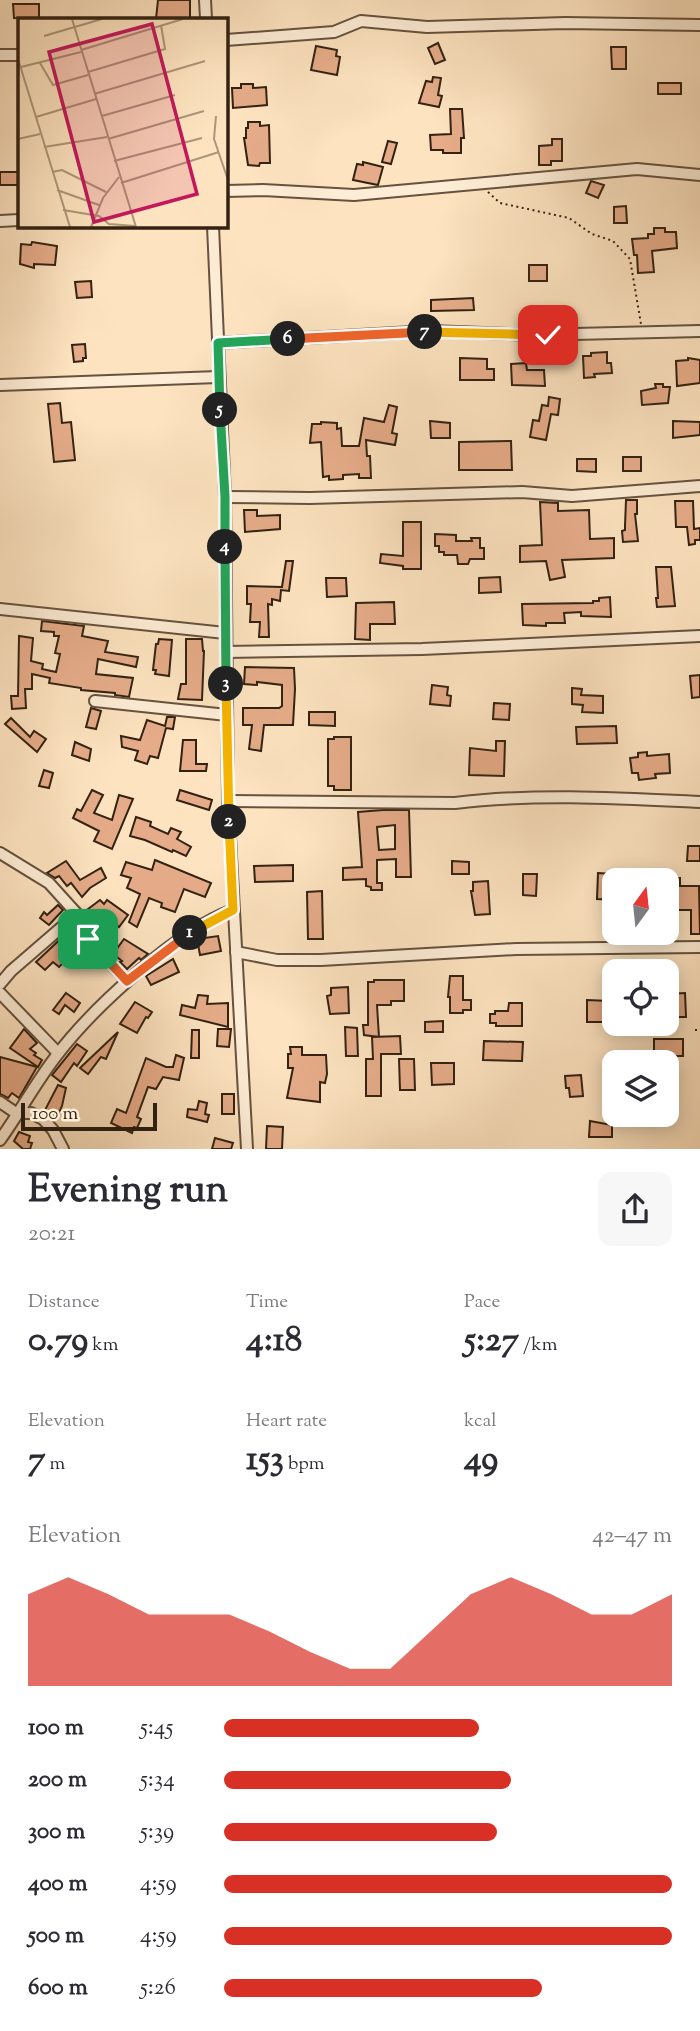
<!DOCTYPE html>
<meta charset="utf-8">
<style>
body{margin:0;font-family:"Sorts Mill Goudy",serif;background:#f7f7f7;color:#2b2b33;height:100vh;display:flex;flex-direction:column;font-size:26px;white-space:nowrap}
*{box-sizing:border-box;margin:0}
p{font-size:23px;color:#7c7c81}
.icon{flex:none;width:38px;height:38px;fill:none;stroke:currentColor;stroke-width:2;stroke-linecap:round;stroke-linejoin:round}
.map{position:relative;height:1149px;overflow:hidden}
.sheet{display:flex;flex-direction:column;background:#fff;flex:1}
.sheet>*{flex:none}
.needle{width:46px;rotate:15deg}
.controls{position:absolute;left:602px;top:868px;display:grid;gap:14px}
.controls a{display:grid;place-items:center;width:77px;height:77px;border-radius:14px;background:#fff;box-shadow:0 4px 18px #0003;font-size:35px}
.scale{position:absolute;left:21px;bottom:18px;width:136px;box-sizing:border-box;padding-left:7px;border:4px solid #332212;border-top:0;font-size:19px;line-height:24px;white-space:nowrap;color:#332212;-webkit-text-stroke:5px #feedd6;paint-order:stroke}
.pin{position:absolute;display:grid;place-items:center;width:60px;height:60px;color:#fff;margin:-30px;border-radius:14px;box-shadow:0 4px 10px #0006}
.km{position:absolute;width:35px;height:35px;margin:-18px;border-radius:50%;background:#222;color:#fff;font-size:19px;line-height:35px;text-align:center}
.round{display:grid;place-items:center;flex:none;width:74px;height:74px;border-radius:14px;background:#f7f7f7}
.head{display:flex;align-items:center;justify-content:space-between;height:119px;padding:0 28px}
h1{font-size:38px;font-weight:700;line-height:52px}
.stats{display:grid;grid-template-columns:repeat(3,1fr);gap:10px;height:119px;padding:7px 28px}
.stats div{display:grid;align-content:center}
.stats b{font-size:35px;font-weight:700}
.stats small{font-size:19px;font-weight:400}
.stats p{font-size:19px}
.chart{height:196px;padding:14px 28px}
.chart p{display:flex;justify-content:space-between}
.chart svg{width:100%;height:126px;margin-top:7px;fill:#d93025;opacity:.7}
ul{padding:0 28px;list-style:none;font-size:23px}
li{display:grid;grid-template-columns:112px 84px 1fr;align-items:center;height:52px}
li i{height:18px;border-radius:9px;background:#d93025}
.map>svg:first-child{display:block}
</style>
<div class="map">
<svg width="700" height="1149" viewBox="0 0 700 1149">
<rect width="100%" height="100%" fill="#fde3c0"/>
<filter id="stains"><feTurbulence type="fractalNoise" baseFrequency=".00286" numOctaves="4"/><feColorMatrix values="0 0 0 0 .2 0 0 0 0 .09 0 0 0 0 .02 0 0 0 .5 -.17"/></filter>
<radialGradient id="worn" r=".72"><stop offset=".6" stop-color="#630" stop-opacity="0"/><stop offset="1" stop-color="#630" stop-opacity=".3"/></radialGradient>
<g fill="#e6ac89" stroke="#332212" stroke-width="2" fill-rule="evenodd">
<path d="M158,0H190V19H156Z"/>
<path d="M13,4H39V19L14,18Z"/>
<path d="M438,43L445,60L435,64L428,48Z"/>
<path d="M316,46L337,50L336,56L340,57L337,75L311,70Z"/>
<path d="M611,47H626V69H612Z"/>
<path d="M433,77L441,78L438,95L442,96L439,107L419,103L426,81L432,82Z"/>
<rect x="658" y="83" width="23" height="11"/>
<path d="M241,84H253V88L266,87L267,105L233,108L232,88H241Z"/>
<path d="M450,109H462L464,138H461V153H443V150H431L430,135L451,134Z"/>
<path d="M248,122H260V126L269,125L270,163H260L259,166L248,165L244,138H246V128H248Z"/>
<path d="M552,139H562V161H551V165H539V146L552,145Z"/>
<path d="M388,141L397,143L391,164L382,162Z"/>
<path d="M363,162L383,167L378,185L353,180L357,164L363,165Z"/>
<rect x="0" y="172" width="19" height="13"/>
<path d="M591,181L604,185L598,198L586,193Z"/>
<path d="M626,206L627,223H614V207Z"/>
<path d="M654,228H665V232H676L677,248L652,251L654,272L638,273L637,255H634L632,239L648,238V234H654Z"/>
<path d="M32,242L57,246L55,265L34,264V268L20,264L21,244L31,245Z"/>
<rect x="529" y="265" width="18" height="16"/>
<path d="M91,281L92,297L77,298L75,282Z"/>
<path d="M473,298L474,310L431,311V300Z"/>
<path d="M85,344L86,358H83V361L74,362L72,345Z"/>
<path d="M607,352V363H611L612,373L594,374L595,377L584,378L583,356H591V353Z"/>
<path d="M460,358L487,359V369H494V380H460Z"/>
<path d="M688,358L700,360V383L677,386L676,361L688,360Z"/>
<path d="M526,363L527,370H544L545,386L512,385L511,364Z"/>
<path d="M655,384H663V387H670L668,403L642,405L641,391L656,388Z"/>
<path d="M549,397L560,399L558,415L551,414L546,440L530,437L533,420L539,421L542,405L548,406Z"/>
<path d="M60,403L62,423L71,422L75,460L54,462L48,404Z"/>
<path d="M389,405L397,407L392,433L397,434L395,445L366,440L367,456H370L371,478H359V474L343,475V479L329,480V476L323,477L321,442L310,443L312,424H321V422L337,423V429L341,428L342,446H359L364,418L384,422Z"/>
<path d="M430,421L450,423V438H431Z"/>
<path d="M673,421L700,422V435L673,438Z"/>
<path d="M511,441L512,470H459V442Z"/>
<rect x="623" y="457" width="18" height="14"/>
<path d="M577,459H596V472L577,471Z"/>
<path d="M626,500H637V514H635L638,541L623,542L622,531L625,530V526Z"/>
<path d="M675,501H693L694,529L700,528V540H695V544L689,545L687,527H676Z"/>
<path d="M540,502L558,503V511L589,510L590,539L614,538V558L562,560L565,577L550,580L546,561L520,562V546L542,545Z"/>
<path d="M244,510H257V516L280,515V529L245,532Z"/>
<path d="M403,522H421V569H403V566L380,563L381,554L403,556Z"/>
<path d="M435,534L456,535V541H472L471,538H480V548H484V559H470L468,564H458L457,555H444V552H439V546H435Z"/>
<path d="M286,561H293L289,591L281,590L280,601L272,599V605L268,604L269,637H259L260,622H250L251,604H247V586L282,587Z"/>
<path d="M656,567H671L675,606L657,607L656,598H658Z"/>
<path d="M500,577L501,592L479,593V578Z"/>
<path d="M326,578H346L347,596L327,597Z"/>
<path d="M610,597L611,617L581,616V612L564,613L565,623H546V626L523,625L522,604L593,603V601H599V598Z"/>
<path d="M394,602L395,624H370V640L355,639L356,603Z"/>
<path d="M42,621L84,626L82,636L108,641L105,652L138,657L136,667L98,659L96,674L133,678L129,697L115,695V693L81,690V688L49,683L50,678L32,674V689H25L26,708L12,709L11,696H18L19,636L33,638L31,661L43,664L42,669L56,672L60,654L55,653L59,636H54V632L41,631Z"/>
<path d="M159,639L172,640L169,676L155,674L156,670H153L156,644H158Z"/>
<path d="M186,639H202L203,651H204L202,700L178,699L181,684H186Z"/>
<path d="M245,667L294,668L295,689L293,725H264L261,751L249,749L252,725H243V708H279L282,706V685L257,682V685L244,684Z"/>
<path d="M700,675V697L692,698L690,676Z"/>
<path d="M432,685L448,687L447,695L451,696L450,706L430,704Z"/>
<path d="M572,688L582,689L581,695L603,696V713L582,712L583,705L572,704Z"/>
<path d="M494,703L510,704L509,720L493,719Z"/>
<path d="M91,708L101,711L96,729L86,727Z"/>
<path d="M309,712H335V726L309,725Z"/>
<path d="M167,717H175L173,729L166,728L158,758L150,756L147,764L135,760L138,751L122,747L121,736L140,740L147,720L165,726Z"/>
<path d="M11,718L30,737L34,731L46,739L37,752L5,724Z"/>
<path d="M616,726L617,743L577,744L576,727Z"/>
<path d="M334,737H351V790H334V786H328V739H334Z"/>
<path d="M183,740H196V764H207L206,771H180Z"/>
<path d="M496,741H505L504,776L469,775L470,748L496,751Z"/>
<path d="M75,742L91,749L89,761L72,755Z"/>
<path d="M647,752V756L669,754L670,773L655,774L656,778L639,780L638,773H632L630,758L638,757V753Z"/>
<path d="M44,770L53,773L49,788L39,786Z"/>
<path d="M92,790L103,795L94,813L112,820L119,795L133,799L112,849L94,841L99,831L73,818L77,809L81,811Z"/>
<path d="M180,790L212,800L209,810L177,800Z"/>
<path d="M383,810H409L411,877H396V859L377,860V883H382V890H371V887L366,886V879L343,880V868L362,867L358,812ZM395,825V849L379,850L377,827Z"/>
<path d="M136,817L151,822L150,826L168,834L171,828L181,832L177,839L191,847L186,856L173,850L172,852L145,840L130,836Z"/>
<path d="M688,846H700V861H687Z"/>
<path d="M155,860L211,883L205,897L184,889L175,912L161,907L162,903L149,898L137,927L129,922L140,894L127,888L131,878L121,875L126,862L152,870Z"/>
<path d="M66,861L80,880L101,868L106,878L90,888L82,897L71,883L67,886L59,876L55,878L47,873Z"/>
<path d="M452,861L469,862V874H452Z"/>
<path d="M293,865V881L255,882L254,866Z"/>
<path d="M598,873L614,874V900L597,899Z"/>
<path d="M523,874H537L536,896L523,895Z"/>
<path d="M667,878H680V886H699L700,934H691V910H667Z"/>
<path d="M488,881L490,914L475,915L471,891H473V882Z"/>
<path d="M322,891L323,939H308L307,892Z"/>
<path d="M100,900L104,904L107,900L128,915L119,927L107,917L103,922L88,909Z"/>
<path d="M58,905L63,910L49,925L40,918L44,912L47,915Z"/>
<path d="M69,931L88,951L79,959L74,953L72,954L59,967L53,962L45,970L36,962Z"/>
<path d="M218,936L221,951L200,955L197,939Z"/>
<path d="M124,939L148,954L141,960L139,958L127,969L120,962L122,961L113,954Z"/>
<path d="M173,959L179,972L151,985L146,976Z"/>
<path d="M450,976H463V1000H471V1010H463V1013H450V997H448Z"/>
<path d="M374,980H404V1001H391V1005H377L379,1037L364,1035L363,1025H368V982H374Z"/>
<path d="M348,987L349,1013L330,1014L327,996L331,995V988Z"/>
<path d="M66,993L80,1003L74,1012L65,1005L59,1014L53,1010Z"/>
<path d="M685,993L686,1017H667V1000H670L669,994Z"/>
<path d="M198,995L208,996L207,1004L228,1003V1027L180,1015L182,1005L195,1008Z"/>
<path d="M587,1000L609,1001V1004H614L612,1022H587Z"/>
<path d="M135,1002L152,1012L148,1018L146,1017L137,1033L120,1024Z"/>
<path d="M509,1003H522V1026H496V1023H490V1014H495V1011H508Z"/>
<path d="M443,1021V1032H425V1022Z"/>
<path d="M345,1027L357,1028L358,1056H346Z"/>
<path d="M24,1029L37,1043L30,1049L36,1053L34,1055L42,1060L38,1067L10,1048Z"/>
<path d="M218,1029H231L229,1047L217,1046Z"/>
<path d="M192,1030H199V1058H191Z"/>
<path d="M118,1032L106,1059L101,1057L88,1074L80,1068Z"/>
<path d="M400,1036L401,1054H381V1096H366V1059H373L372,1037Z"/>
<rect x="654" y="1039" width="29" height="17"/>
<path d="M484,1041L523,1042L522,1061L483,1060Z"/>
<path d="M77,1044L87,1051L77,1066L74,1063L61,1082L52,1075Z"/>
<path d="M290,1047H302V1055H326L327,1074L325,1083L320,1082V1102L287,1098L293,1068H288V1054H291Z"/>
<path d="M176,1055L184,1058L179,1080L163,1077L156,1089L148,1087L137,1117L141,1119L137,1128L134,1127L132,1133L111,1123L117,1109L126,1113L146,1058L166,1067H173Z"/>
<path d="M0,1057L37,1067L19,1098L12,1093L8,1098L0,1094Z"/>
<path d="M399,1059H414L415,1090H400Z"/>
<path d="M431,1063H454V1084L432,1085Z"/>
<path d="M581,1075L583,1096L570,1097L569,1088H566L565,1076Z"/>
<path d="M58,1085L66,1088L62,1106L57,1117L45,1110Z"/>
<rect x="222" y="1094" width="12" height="20"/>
<path d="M199,1101L207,1103L205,1114L209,1115L207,1122L187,1117L188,1109L197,1110Z"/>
<path d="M590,1121L612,1125V1137H589Z"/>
<path d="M267,1126L283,1127L282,1149H266Z"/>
<path d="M19,1132L30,1136L28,1142L32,1143L30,1149H23L14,1141Z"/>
<path d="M215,1138L233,1143L231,1149H212Z"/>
</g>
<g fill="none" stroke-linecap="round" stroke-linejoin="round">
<defs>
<g id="minor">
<path d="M205,0L206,19"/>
<path d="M226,40L334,32L361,21L427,27L565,23L700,25"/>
<path d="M0,55H19"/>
<path d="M226,191L263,190L354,195L637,169L700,175"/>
<path d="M0,221L19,220"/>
<path d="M213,226L225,497L228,801L247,1149"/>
<path d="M218,343L431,331L533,335L700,331"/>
<path d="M0,385L218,377"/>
<path d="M225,497L310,498L522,492L572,496L700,486"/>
<path d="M0,609L225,633"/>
<path d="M226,652L422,649L700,636"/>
<path d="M95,701L227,715"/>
<path d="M228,801L455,803C536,793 619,798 700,802"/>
<path d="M0,853L49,883L77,914L88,939L127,981"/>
<path d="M236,952L277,960H321L516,949L700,947"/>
<path d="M0,984L11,971L77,914"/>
<path d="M0,993L58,1053"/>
<path d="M0,1102L16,1113H31L43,1119L53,1130L63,1149"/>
<path d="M0,1140C20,1112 36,1082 57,1055C93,1008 177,930 233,910"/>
</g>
</defs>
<use href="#minor" stroke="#66523e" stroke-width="14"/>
<g stroke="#332212" stroke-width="2" stroke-dasharray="2 3.5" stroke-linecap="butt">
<path d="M488,192L500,203L569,218L592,234L613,241L630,259L641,324"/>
<path d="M695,1030H700"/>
</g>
<use href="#minor" stroke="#feedd6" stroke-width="10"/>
</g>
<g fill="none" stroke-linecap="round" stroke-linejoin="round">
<defs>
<path id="split-1" d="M88,939L127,981L190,933"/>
<path id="split-2" d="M190,933L233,910L229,822"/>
<path id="split-3" d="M226,684L229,822"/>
<path id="split-4" d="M225,547L226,684"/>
<path id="split-5" d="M220,410L225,497V547"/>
<path id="split-6" d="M220,410L218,343L288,339"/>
<path id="split-7" d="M288,339L425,332"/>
<path id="split-8" d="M425,332L548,335"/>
</defs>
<use href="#split-1" stroke="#fff" stroke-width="14"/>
<use href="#split-2" stroke="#fff" stroke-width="14"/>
<use href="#split-3" stroke="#fff" stroke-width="14"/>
<use href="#split-4" stroke="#fff" stroke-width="14"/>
<use href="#split-5" stroke="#fff" stroke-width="14"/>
<use href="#split-6" stroke="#fff" stroke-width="14"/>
<use href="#split-7" stroke="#fff" stroke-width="14"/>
<use href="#split-8" stroke="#fff" stroke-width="14"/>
<use href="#split-1" stroke="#f0652b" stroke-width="9"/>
<use href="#split-2" stroke="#f5b400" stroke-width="9"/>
<use href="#split-3" stroke="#f5b400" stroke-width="9"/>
<use href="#split-4" stroke="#22a559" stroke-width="9"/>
<use href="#split-5" stroke="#22a559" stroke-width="9"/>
<use href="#split-6" stroke="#22a559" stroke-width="9"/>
<use href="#split-7" stroke="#f0652b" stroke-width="9"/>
<use href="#split-8" stroke="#f5b400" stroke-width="9"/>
</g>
<g transform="translate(18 18)">
<rect width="210" height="210" fill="#fde3c0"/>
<path fill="none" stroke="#ac967a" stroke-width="2" d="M54,1L118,209M26,18L84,1M63,32L165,1M0,41L52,209M22,45L35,67L70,57M3,49L63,34M70,54L147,31L143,7M76,76L187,43M84,98L157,77M198,98L196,121L210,162M18,99L78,81M0,121L22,116M90,121L186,93M26,129L89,119M96,143L184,120M34,154L44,152L88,174M103,165L201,134M39,172L81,187M45,192L81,198L91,206L117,208M73,209L85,180L101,159"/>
<path fill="#c2185b" fill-opacity="0.15" stroke="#c2185b" stroke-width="3.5" d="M134,6L179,176L76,204L31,34Z"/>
<rect width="210" height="210" fill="none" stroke="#332212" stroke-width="3.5"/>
</g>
<rect width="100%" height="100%" filter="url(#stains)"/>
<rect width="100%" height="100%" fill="url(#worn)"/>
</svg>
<div class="controls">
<a><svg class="needle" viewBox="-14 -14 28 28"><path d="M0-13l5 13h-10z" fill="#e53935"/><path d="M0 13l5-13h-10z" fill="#7c7c81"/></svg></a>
<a><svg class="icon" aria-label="locate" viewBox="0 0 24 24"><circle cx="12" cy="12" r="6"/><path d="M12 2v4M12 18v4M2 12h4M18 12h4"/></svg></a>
<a><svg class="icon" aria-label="layers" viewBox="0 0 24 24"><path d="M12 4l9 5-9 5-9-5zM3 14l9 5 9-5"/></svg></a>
</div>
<div class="scale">100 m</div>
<div class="pin" style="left:88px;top:939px;background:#1e9e55"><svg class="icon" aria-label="arrive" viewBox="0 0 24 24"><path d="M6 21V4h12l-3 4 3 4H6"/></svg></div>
<div class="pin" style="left:548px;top:335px;background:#d93025"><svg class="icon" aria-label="check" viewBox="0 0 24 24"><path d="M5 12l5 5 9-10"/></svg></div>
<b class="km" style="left:190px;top:933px">1</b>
<b class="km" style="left:229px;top:822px">2</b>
<b class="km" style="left:226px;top:684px">3</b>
<b class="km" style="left:225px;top:547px">4</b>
<b class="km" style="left:220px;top:410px">5</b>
<b class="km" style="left:288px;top:339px">6</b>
<b class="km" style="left:425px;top:332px">7</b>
</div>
<section class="sheet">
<div class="head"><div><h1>Evening run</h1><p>20:21</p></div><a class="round"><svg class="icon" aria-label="share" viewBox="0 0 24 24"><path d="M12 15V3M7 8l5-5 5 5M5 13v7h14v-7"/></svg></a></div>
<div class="stats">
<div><p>Distance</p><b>0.79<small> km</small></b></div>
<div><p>Time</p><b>4:18</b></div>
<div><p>Pace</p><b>5:27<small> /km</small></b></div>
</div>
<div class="stats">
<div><p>Elevation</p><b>7<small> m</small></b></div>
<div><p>Heart rate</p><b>153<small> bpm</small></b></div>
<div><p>kcal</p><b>49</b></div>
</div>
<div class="chart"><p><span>Elevation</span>42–47 m</p>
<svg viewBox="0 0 160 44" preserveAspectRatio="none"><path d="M0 44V12L10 6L20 12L30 19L40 19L50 19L60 25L70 32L80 38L90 38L100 25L110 12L120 6L130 12L140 19L150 19L160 12V44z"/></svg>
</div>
<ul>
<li><b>100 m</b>5:45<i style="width:57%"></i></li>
<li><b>200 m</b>5:34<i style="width:64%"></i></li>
<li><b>300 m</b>5:39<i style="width:61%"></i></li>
<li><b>400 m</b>4:59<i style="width:100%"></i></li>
<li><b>500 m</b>4:59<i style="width:100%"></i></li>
<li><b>600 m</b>5:26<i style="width:71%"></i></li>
</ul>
</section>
